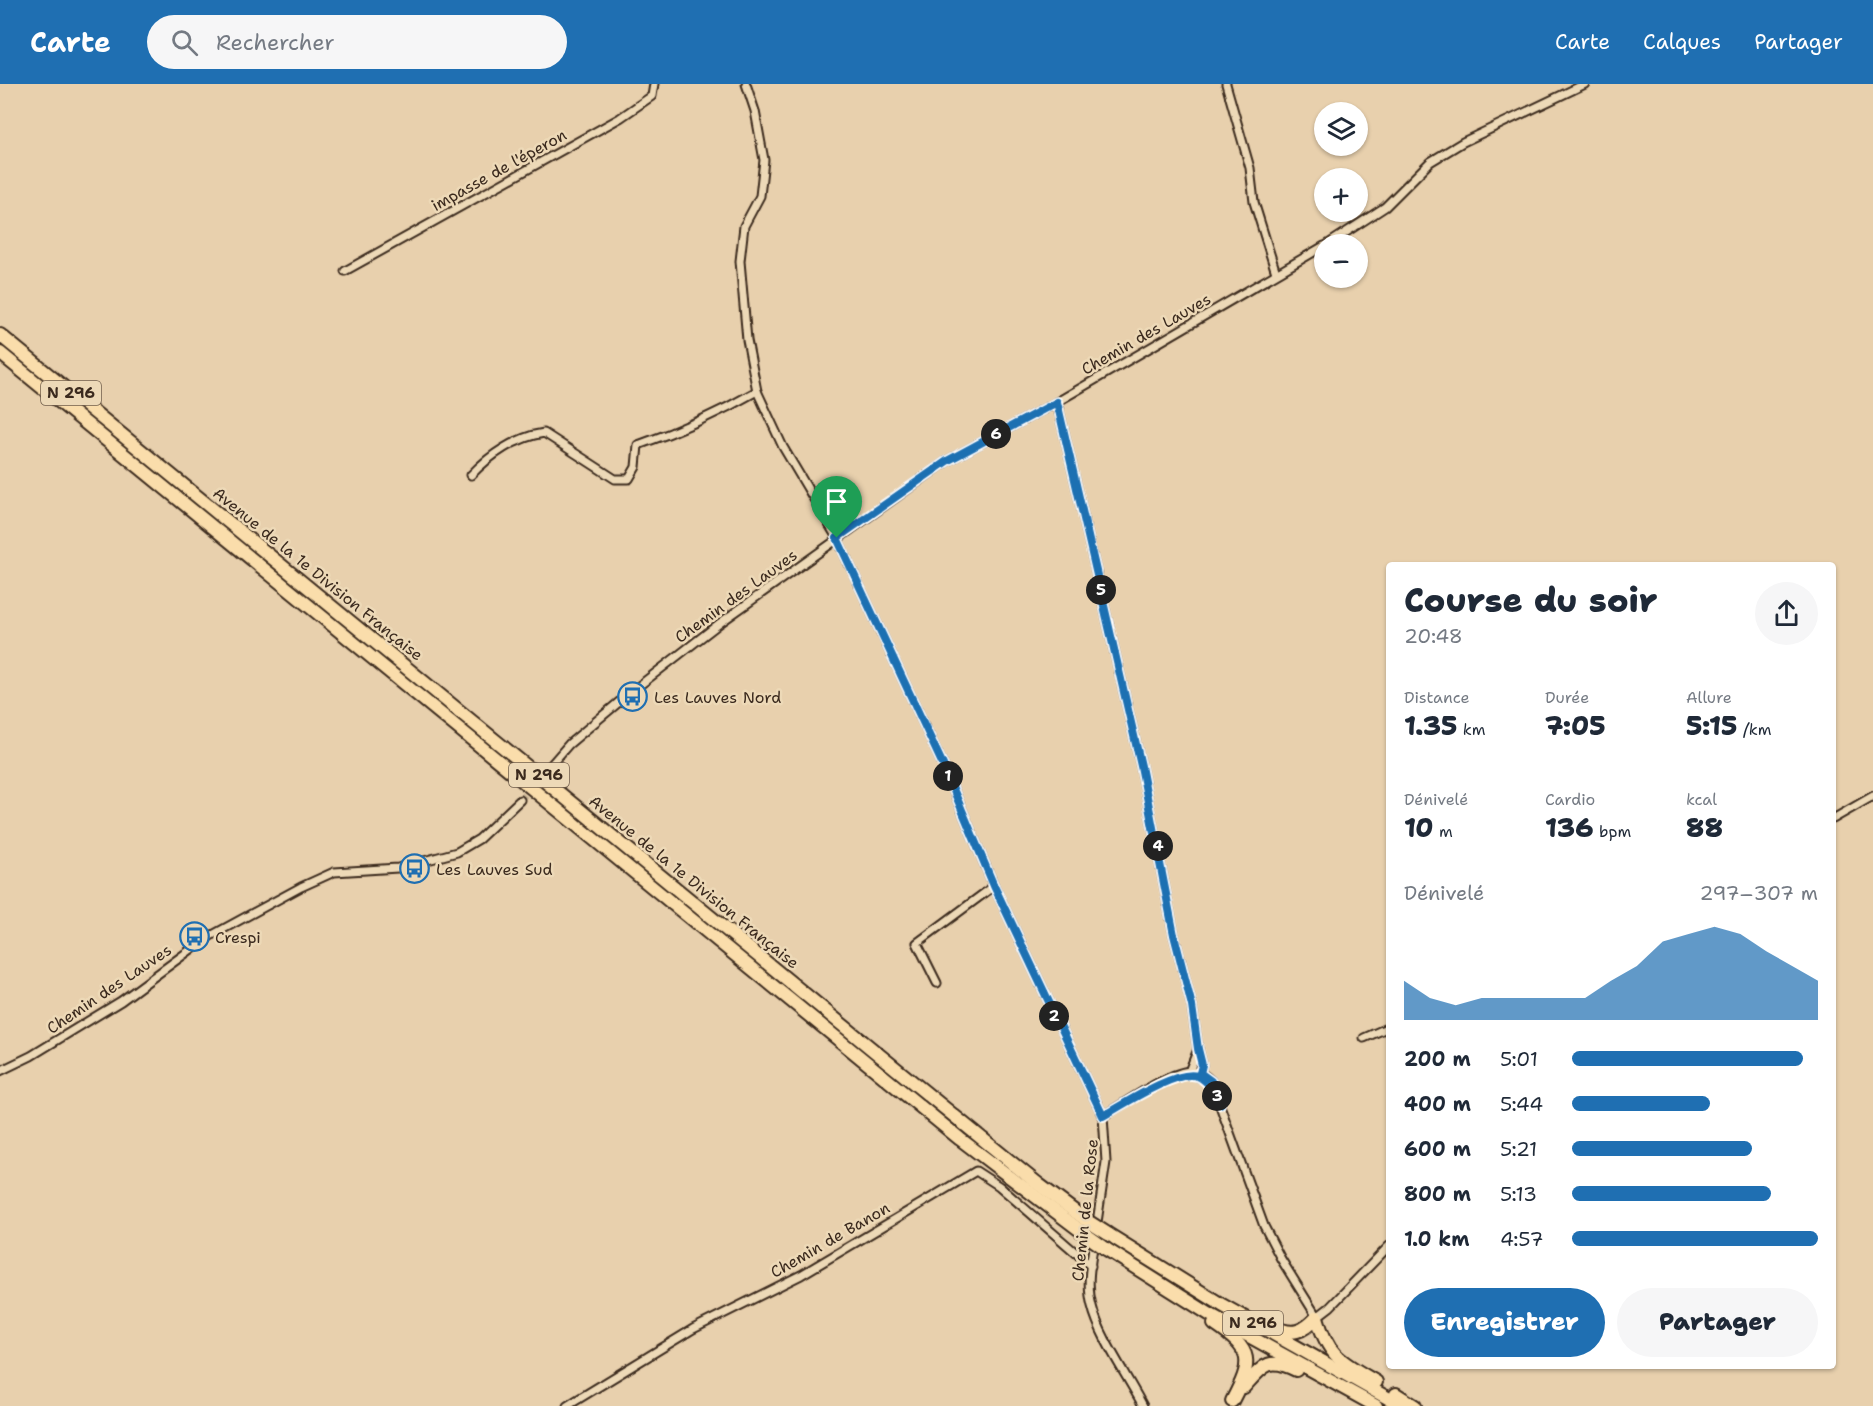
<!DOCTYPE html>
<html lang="fr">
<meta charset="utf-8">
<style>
body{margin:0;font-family:"Shantell Sans",sans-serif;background:#f6f6f7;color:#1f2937;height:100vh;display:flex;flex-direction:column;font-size:22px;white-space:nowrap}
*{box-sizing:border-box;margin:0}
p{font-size:20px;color:#747a83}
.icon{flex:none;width:33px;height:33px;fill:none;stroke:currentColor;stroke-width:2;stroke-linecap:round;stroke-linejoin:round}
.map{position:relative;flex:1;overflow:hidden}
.sheet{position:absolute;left:1386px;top:478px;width:450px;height:807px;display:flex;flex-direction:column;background:#fff;border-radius:6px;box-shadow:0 2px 4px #0004}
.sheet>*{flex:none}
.fabs{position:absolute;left:1314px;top:18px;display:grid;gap:12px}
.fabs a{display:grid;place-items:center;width:54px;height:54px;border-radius:50%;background:#fff;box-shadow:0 2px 4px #0004;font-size:30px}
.pin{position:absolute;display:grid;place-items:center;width:51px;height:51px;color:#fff;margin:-62px -26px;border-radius:50% 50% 50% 0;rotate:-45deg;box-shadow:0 0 6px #0007}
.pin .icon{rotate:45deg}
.km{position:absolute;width:30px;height:30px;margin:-15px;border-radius:50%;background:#222;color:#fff;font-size:16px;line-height:30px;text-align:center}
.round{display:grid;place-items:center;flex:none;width:63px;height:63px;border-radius:32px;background:#f6f6f7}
.headline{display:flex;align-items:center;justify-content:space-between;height:102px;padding:0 18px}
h1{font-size:33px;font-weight:800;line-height:45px}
.metrics{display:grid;grid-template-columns:repeat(3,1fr);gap:9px;height:102px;padding:6px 18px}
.metrics div{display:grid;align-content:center}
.metrics b{font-size:26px;font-weight:800}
.metrics small{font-size:16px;font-weight:400}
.metrics p{font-size:16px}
.chart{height:168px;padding:12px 18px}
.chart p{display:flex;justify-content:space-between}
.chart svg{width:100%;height:108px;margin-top:6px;fill:#1f6fb2;opacity:.7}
.cta{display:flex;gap:12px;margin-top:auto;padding:12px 18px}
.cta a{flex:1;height:69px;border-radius:36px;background:#1f6fb2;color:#fff;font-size:24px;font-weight:800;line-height:69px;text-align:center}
.cta a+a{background:#f6f6f7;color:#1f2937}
ul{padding:0 18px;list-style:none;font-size:20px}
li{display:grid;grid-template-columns:96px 72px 1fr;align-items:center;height:45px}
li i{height:15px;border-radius:8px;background:#1f6fb2}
header{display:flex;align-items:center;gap:36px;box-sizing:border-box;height:84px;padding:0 30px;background:#1f6fb2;color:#fff}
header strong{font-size:28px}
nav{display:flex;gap:33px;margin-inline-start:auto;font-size:21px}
.search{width:420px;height:54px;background:#f6f6f7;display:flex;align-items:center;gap:15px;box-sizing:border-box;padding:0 21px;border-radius:33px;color:#747a83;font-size:22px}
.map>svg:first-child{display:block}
</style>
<header>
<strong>Carte</strong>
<div class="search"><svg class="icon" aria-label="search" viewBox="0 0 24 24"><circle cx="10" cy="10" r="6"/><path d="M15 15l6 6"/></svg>Rechercher</div>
<nav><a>Carte</a><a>Calques</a><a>Partager</a></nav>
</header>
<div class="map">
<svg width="1873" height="1322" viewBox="0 0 1873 1322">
<rect width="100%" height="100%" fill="#e8d0ad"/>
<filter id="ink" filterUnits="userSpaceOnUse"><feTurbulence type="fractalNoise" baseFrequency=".0167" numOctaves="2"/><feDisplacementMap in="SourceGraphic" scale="12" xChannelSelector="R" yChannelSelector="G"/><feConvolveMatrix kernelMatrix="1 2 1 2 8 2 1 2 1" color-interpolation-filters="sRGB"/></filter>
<g filter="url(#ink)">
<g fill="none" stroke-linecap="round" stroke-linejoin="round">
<path stroke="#c5af90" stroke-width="7" stroke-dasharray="7 3.5" stroke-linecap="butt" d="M520,716L549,683"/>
<defs>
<g id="street">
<path d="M746,0L755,27L764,76L760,112L744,142L740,177L747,256L757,307L783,363L837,454L943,681L994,802L1103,1032L1106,1078L1096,1145"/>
<path d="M1226,0L1250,84L1254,118L1276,189"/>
<path d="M1328,160L1385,123L1430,78L1463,58L1585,0"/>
<path d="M345,187L620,34L652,12L654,0"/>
<path d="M1057,318L1141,682L1174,851L1192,922L1198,965L1202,981L1199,993"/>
<path d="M471,391C490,371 516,353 544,349L615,395H629L636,383L638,361C679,347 719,329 757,307"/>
<path d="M549,683L569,660L631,608L720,539L947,377L1057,318L1324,162"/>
<path d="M1833,735L1873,712"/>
<path d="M937,899L917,859L994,802"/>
<path d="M1364,954L1389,943"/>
<path d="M0,987L31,972L121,917L205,855L301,803L334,788L398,784L457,768L479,755L520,716"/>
<path d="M1188,990L1198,965"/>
<path d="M1103,1032C1123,1021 1169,987 1191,987C1200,987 1205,991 1211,997L1264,1142L1281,1175L1317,1233L1330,1223L1389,1162"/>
<path d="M1094,1156C1091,1178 1086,1200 1092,1222C1099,1252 1128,1293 1143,1322"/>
<path d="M567,1322L693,1245L801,1191L976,1087L999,1102L1091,1182"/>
</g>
<g id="highway">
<path d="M0,251L878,970L1038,1100L1086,1136"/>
<path d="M0,269L960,1055L1085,1150"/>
<path d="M1108,1150L1222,1221L1402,1322"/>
<path d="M1106,1165L1209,1230L1376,1322"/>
<path d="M1317,1233C1328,1273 1342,1278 1376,1298"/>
<path d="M1214,1240C1254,1267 1253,1277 1232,1317"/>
<path d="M1274,1243C1293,1252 1303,1248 1317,1233"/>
<path d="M1244,1303C1263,1282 1268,1272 1296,1286"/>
<path d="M1396,1310L1415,1322"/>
</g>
</defs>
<use href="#street" stroke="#3b2a1e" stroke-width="11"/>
<use href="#highway" stroke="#3b2a1e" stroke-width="16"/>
<use href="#street" stroke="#edd9b7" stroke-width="7"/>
<use href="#highway" stroke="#faddab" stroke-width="12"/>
<defs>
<g id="highway-bridge">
<path d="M1086,1136L1108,1150"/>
<path d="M1085,1150L1106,1165"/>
</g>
</defs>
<use href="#highway-bridge" stroke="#3b2a1e" stroke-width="16" stroke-linecap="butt"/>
<use href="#highway-bridge" stroke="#faddab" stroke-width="12"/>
</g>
</g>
<g fill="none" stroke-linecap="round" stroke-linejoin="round" filter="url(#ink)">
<defs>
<path id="route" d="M1057,318L1141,682L1174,851L1192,922L1198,965L1202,981L1200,989L1211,997L1220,1020C1214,1010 1209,996 1197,992C1177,985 1121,1022 1103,1032L994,802L943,681L837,454L947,377Z"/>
</defs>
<use href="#route" stroke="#fff" stroke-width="12"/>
<use href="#route" stroke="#1f6fb2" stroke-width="8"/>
</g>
<defs>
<symbol id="bus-ring" viewBox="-11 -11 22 22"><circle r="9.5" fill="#edd9b7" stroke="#1f6fb2" stroke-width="1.5"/><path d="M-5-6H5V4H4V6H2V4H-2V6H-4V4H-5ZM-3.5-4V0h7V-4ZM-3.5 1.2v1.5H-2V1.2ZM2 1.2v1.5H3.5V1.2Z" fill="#1f6fb2"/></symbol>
</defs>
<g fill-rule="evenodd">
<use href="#bus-ring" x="616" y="596" width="33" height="33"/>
<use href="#bus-ring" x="398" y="768" width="33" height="33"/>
<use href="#bus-ring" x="178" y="836" width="33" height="33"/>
</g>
<g text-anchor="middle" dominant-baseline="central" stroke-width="5" stroke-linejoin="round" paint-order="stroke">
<g fill="#edd9b7" stroke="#705e4c" stroke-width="1.5">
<rect x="41" y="297" width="60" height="24" rx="4.5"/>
<rect x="509" y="679" width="60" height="24" rx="4.5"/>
<rect x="1223" y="1227" width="60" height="24" rx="4.5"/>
</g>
<g font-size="15" font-weight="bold" fill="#3b2a1e">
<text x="71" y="309">N 296</text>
<text x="539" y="691">N 296</text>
<text x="1253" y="1239">N 296</text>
</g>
<g font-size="16" fill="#3b2a1e" stroke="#edd9b7">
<text transform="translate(499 86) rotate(-29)">impasse de l'éperon</text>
<text transform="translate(1146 250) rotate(-30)">Chemin des Lauves</text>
<text transform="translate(318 490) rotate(39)">Avenue de la 1e Division Française</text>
<text transform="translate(736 512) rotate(-36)">Chemin des Lauves</text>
<text transform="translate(694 798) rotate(39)">Avenue de la 1e Division Française</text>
<text transform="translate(109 905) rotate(-34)">Chemin des Lauves</text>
<text transform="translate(1085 1126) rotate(-84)">Chemin de la Rose</text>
<text transform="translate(830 1156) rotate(-30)">Chemin de Banon</text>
</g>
<g font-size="16" fill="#3b2a1e" stroke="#edd9b7" text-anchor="start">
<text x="654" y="613">Les Lauves Nord</text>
<text x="436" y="785">Les Lauves Sud</text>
<text x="215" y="853">Crespi</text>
</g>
</g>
</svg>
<div class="fabs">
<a><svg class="icon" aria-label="layers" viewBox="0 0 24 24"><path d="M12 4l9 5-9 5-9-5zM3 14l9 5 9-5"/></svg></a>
<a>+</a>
<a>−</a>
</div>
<div class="pin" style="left:837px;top:454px;background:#1e9e55"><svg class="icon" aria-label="arrive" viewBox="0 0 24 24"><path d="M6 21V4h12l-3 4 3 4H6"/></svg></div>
<b class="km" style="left:948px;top:692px">1</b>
<b class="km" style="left:1054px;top:932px">2</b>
<b class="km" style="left:1217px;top:1012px">3</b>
<b class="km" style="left:1158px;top:762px">4</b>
<b class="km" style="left:1101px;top:506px">5</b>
<b class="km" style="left:996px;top:350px">6</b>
<section class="sheet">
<div class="headline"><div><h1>Course du soir</h1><p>20:48</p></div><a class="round"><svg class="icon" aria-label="share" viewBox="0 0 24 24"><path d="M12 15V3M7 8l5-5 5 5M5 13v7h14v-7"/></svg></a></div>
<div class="metrics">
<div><p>Distance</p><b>1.35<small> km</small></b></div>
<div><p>Durée</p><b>7:05</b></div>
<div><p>Allure</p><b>5:15<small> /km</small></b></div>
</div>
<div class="metrics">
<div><p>Dénivelé</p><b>10<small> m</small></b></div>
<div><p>Cardio</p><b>136<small> bpm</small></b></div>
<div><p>kcal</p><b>88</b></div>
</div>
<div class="chart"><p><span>Dénivelé</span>297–307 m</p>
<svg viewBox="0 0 160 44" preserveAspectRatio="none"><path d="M0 44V28L10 35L20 38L30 35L40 35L50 35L60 35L70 35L80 28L90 22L100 12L110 9L120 6L130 9L140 16L150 22L160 28V44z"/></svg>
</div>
<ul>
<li><b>200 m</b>5:01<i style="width:94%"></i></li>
<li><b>400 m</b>5:44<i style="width:56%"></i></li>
<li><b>600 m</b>5:21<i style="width:73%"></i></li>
<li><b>800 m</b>5:13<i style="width:81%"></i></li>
<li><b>1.0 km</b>4:57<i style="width:100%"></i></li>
</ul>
<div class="cta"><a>Enregistrer</a><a>Partager</a></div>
</section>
</div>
